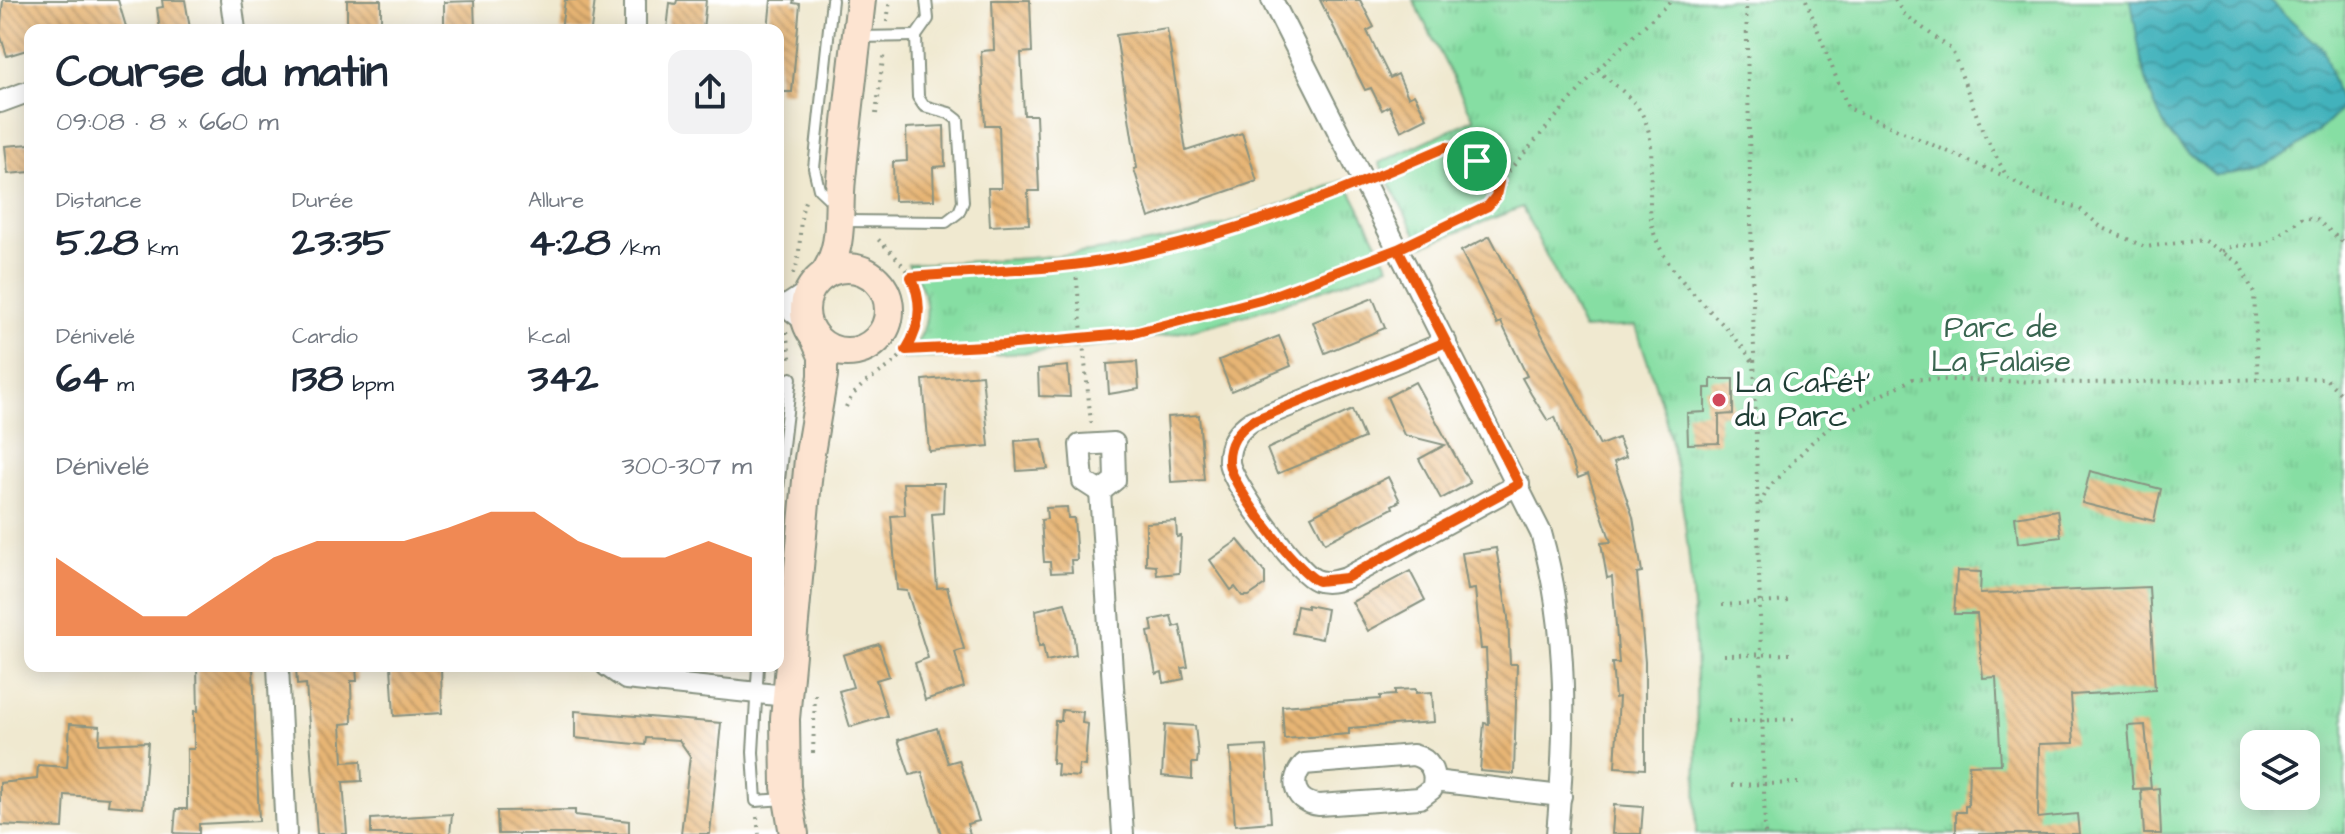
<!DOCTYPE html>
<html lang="fr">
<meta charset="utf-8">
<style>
body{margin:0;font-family:"Architects Daughter",sans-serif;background:#f2f2f3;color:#1f2937;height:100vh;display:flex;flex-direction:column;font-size:30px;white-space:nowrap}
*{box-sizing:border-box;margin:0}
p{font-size:26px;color:#747a83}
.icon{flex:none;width:44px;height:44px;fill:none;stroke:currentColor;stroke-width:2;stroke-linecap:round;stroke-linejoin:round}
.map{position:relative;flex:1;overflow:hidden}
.drawer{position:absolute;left:24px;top:24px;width:760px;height:648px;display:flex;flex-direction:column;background:#fff;border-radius:16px;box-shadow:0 4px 20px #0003}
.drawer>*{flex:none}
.tools{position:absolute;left:2240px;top:730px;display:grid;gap:16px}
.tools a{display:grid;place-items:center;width:80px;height:80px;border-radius:16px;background:#fff;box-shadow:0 4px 20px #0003;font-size:40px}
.pin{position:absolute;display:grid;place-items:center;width:68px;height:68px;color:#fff;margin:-34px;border:4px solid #fff;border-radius:50%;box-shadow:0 2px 8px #0007}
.round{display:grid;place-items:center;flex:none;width:84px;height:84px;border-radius:16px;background:#f2f2f3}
.overview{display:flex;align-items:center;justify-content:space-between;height:136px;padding:0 32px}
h1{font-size:44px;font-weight:800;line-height:60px}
.figures{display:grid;grid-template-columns:repeat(3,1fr);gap:12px;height:136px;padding:8px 32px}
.figures div{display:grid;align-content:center}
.figures b{font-size:40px;font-weight:800}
.figures small{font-size:22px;font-weight:400}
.figures p{font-size:22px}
.chart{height:224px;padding:16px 32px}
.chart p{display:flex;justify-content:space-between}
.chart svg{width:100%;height:144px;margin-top:8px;fill:#ea580c;opacity:.7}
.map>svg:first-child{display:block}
</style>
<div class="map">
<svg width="2345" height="834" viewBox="0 0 2345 834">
<defs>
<pattern id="park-tufts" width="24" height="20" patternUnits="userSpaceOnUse" patternTransform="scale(2)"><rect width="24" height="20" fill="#86dea3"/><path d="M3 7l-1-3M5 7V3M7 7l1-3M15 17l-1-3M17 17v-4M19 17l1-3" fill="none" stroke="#73bf8d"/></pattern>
<pattern id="water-waves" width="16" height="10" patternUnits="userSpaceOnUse" patternTransform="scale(2)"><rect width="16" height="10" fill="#42b2bc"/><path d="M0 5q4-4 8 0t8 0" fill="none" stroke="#37929a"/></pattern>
<pattern id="building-back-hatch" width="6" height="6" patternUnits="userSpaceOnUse" patternTransform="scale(2)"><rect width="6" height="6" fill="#e7b575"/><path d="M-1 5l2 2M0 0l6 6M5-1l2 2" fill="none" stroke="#bb9461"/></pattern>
</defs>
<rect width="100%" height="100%" fill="#fff"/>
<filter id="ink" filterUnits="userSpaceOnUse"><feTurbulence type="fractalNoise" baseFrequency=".0125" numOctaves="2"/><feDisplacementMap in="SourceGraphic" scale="16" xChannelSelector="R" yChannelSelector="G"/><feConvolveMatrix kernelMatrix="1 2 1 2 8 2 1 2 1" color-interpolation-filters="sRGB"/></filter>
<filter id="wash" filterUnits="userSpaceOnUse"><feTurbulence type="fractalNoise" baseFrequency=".006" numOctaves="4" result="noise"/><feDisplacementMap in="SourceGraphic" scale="32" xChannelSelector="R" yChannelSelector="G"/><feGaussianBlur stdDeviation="1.8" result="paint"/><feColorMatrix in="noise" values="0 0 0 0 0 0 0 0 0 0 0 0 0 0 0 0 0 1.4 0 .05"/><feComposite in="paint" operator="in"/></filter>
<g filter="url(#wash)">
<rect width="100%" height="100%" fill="#f0e9d0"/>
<g fill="url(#park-tufts)" stroke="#528e6c" stroke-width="2" fill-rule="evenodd">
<path d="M1413,0H2345V834H1696C1698,699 1699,558 1667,425C1659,392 1646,359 1636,326L1583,329L1522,207L1422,246L1379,163L1474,119ZM2254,744H2306V796H2254Z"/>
<path d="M1345,180L1389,266C1320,290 1252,317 1181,332C1089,352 996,355 903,359C934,329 933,298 908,264C1004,261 1101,256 1195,233C1246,220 1296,199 1345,180Z"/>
</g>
<path fill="url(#water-waves)" stroke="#307878" stroke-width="2" d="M2131,0H2269L2323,49L2342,108C2309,144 2265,174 2215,175C2206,168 2173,140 2169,133C2143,92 2139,47 2131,0Z"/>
<g id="blocks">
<g fill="url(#building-back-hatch)">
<path d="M3,0H118L127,30H30V49L7,56L0,34Z"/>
<path d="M162,0H185L190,28L160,30L157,8L163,7Z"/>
<rect x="347" y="0" width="34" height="30"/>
<path d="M565,0H595L591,30H561Z"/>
<path d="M677,0H706L703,30H667L670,3L676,4Z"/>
<path d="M771,0H794L793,3L800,4L792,92H778V30H768Z"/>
<path d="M992,0H1030L1032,52L1021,53L1024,115H1036L1039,191H1028L1029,224L990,226L988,188H1001L999,125H985L981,51L994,50Z"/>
<path d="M1320,0H1360L1374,27L1367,31L1390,78L1398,74L1408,97L1414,94L1427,118L1401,131L1389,106L1382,110L1371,88L1365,90Z"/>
<path d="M474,1L475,30H444V2Z"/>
<path d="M1167,28L1186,151L1242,133L1257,181L1149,218L1134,169L1137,168L1116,35Z"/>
<path d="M944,126L945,166L933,167L934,200L894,201L893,162L907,161L906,128Z"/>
<path d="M30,144V172L8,174L5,146Z"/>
<path d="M1490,236L1600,445L1618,438L1626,457L1614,462L1633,517L1642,572L1637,573L1645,662V769L1615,767L1619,697L1615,698L1612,663H1619L1612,577L1607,578L1601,543L1611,542L1588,474L1578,478L1555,417L1548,421L1531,394L1522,378L1527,376L1501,322L1497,324L1461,251Z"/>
<path d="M1373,298L1385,328L1325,353L1313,322Z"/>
<path d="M1279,336L1291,366L1231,391L1219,360Z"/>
<path d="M1137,362L1139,389L1109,394L1107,364Z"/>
<path d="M1068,366L1070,397L1039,396L1038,369Z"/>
<path d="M982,375L989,446L929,451L923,380Z"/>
<path d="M1711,379H1733V414L1719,415V443L1688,444L1687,413L1705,412V388H1711Z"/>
<path d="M1415,382L1470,483L1441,499L1419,459L1445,445L1404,435L1387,397Z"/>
<path d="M1352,410L1364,438L1277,474L1267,449Z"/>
<path d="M1199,415L1204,480L1171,482L1167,417Z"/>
<path d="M1042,439L1048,469L1017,471L1015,441Z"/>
<path d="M2090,471L2161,489L2154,521L2082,503Z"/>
<path d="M1388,477L1400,501L1392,505L1393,508L1325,543L1311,516Z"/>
<path d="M903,483H944L943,513L932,514L937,588L947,587L964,649L955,652L964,687L925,700L915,663L928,658L907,591L897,590L891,516L905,515Z"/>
<path d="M1067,507L1068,518H1074L1077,560H1071L1072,572L1051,573L1050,562H1044L1041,520L1047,519L1046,508Z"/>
<path d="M2057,510L2061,537L2018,543L2015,517Z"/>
<path d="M1176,521L1177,537L1181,536L1179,573L1157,575L1156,566L1146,565V523Z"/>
<path d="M1238,540L1265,573V585L1249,596H1242L1235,587L1231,590L1210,560Z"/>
<path d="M1496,548L1508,617L1510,664H1517L1514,774L1480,771L1484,723L1489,724L1486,649H1481L1475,589L1468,590L1462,553Z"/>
<path d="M1410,571L1425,600L1368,631L1352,602Z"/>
<path d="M1957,571L1981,572L1980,594L2149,587L2155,690L2071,695L2074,743L2039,744L2038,818L2077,814L2079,834H1956V812H1965V806H1968L1969,765L2001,764L1996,677L1983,678L1977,614H1954Z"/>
<path d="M1065,603L1073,629L1076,655L1046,661L1043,645L1039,647L1036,610Z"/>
<path d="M1307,605L1327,609L1322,639L1292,633L1297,606L1307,608Z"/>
<path d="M1171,616L1174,627L1180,625L1188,667L1182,668L1184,679L1164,683L1162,672L1156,674L1148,632L1153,631L1151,620Z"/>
<path d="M879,644L889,676L876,680L887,716L850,727L839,691L853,687L843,655Z"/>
<path d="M197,666H253L259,821L199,824V834L174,833L176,809H187V749H194V711H198Z"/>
<path d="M296,666H356L357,681H351L352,723L341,724L343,762L361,761L362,781L343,782L347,834H317L306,684L297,685Z"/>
<path d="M391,666H441L442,713L394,716Z"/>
<path d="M1416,689V693L1432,692L1434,722L1349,728V734L1284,739L1282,706L1380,699V696L1395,695V690Z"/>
<path d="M1062,710L1083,712L1082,723L1088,724L1085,766L1079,765L1078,777L1057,775L1058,764L1052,763L1055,721H1061Z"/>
<path d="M575,711L721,723L710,834H681L690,756L679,740L646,738L645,745L575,738Z"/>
<path d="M70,724L100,726L99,744L148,742L143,808L108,805L109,798L65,795L63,828L0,825V783L37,779L38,765L67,767Z"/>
<path d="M1165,724L1195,726L1198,753L1197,763H1192V779L1162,776Z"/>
<path d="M2145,725L2151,788L2133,789L2128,726Z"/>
<path d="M937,728L948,763L959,760L979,821L967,824L970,834H941L922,772L910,775L898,740Z"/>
<path d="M1266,746L1271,822L1235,825L1230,748Z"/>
<path d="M2159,788L2161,834H2144L2141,790Z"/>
<path d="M1614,805L1643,807L1641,834H1612Z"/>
<path d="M575,810V815L629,821V834H498L497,811Z"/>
<path d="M452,814L450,834H371V819Z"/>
</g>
</g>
</g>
<g filter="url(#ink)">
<use href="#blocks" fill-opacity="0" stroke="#889382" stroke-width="2"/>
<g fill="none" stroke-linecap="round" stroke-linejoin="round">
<defs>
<g id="lane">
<path d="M832,0L814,168L819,189L836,205"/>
<path d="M858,37L916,36"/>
<path d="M843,221L946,222L959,212L963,202L958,120L949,113L924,106L918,97L916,36L928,19L926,0"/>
<path d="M778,488L791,378"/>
<path d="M758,666L753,752L756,801L785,799"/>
</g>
<g id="street">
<path d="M231,0L235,30"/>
<path d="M1272,0L1541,533C1569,632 1566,733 1557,834"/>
<path d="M635,30V0"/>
<path d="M0,102L30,91"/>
<path d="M778,305L786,306L807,323"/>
<path d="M786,306L809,291"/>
<path d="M1446,342L1252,421C1237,431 1228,444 1229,462C1231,482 1297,573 1316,580C1326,584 1336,581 1346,578L1519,484"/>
<path d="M1114,443L1115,480L1100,492L1083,481L1080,445Z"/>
<path d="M1100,492L1123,834"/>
<path d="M278,666L286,834"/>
<path d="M607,666L626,679L786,696"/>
<path d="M1413,755C1430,759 1437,772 1432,789L1420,798L1319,805C1295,803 1288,781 1304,764Z"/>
<path d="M1434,781L1561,796"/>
</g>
<g id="secondary">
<circle cx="847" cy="310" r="42"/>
<path d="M824,275C845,245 837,213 841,179C847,119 854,60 861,0"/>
<path d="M794,834L786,787L785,719L809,459L823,376V356L815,338"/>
</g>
</defs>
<use href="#lane" stroke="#889382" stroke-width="14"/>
<use href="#street" stroke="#889382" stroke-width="24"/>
<use href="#secondary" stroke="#889382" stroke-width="32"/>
<g stroke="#889382" stroke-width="4" stroke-dasharray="2 6" stroke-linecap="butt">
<path d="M1746,0L1765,834"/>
<path d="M1806,0L1848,108L2004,176"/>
<path d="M1895,0L1903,13L1952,50L1983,132L2007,177L2036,195L2079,208L2101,227L2145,247L2203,240L2239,263L2254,293L2258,379"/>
<path d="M887,22L890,0"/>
<path d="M1597,70C1613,84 1635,98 1644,118C1661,154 1641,201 1656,239C1676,288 1727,319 1754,364"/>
<path d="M876,114L884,51"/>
<path d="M1383,174L1446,147L1460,148L1499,182"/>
<path d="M1417,240L1488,206L1496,196L1499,182L1597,70L1672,0"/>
<path d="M2222,251L2233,246L2266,244L2304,217L2317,220L2345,244"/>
<path d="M1075,262L1091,423"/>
<path d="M793,274C805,250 795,220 807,197"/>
<path d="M911,277L1121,258L1233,228L1345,189"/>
<path d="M786,332L791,363"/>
<path d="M906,350L1134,333L1264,299L1380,256"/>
<path d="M846,407C855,386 873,378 891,365C919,343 928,305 909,275C901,260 887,249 876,237"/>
<path d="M1760,504L1769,487L1811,443L1849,411L1913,379L2086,383L2325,378L2345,398"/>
<path d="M1722,605L1792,601"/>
<path d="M1724,655L1794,654"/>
<path d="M1728,722L1797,719"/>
<path d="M813,753L815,694"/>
<path d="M1732,785L1800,783"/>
<path d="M757,817L759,834"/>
</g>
<use href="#lane" stroke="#fff" stroke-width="10"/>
<use href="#street" stroke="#fff" stroke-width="20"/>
<use href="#secondary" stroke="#fde4d1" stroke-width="28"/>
</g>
</g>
<g fill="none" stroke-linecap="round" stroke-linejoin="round" filter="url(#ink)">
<defs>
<path id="route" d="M1477,161L1460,148L1446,147C1342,192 1235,235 1123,257C1056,271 979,271 911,277C923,302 921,326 906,350L1005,345L1134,333L1264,299L1398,249L1519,484L1346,578L1318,581C1297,572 1231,486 1229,463C1228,445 1237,431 1252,421L1446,342L1398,249L1488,206L1496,196L1499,182L1477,161"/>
</defs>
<use href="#route" stroke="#fff" stroke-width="16"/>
<use href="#route" stroke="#ea580c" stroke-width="10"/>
</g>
<circle fill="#d1495b" stroke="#fff" stroke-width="3" cx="1719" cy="400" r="8"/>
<g text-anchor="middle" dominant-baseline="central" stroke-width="8" stroke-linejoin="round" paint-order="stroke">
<g font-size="30" fill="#396550" stroke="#fff">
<text x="2001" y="328">Parc de<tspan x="2001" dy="34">La Falaise</tspan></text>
</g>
<g font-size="30" fill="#1f3d34" stroke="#fff" text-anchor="start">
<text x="1735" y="383">La Cafét'<tspan x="1735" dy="34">du Parc</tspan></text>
</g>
</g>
</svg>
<div class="tools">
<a><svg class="icon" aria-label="layers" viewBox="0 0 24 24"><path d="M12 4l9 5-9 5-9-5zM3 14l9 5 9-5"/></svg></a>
</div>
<div class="pin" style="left:1477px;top:161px;background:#1e9e55"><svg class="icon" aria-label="arrive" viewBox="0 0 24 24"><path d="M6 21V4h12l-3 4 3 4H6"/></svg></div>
<section class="drawer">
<div class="overview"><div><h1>Course du matin</h1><p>09:08 · 8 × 660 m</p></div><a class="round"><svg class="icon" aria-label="share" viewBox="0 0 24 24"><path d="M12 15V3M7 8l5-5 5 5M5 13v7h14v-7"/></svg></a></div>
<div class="figures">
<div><p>Distance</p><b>5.28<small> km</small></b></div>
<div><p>Durée</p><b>23:35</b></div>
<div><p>Allure</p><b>4:28<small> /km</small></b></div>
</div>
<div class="figures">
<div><p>Dénivelé</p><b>64<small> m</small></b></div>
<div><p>Cardio</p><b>138<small> bpm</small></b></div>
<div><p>kcal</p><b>342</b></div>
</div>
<div class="chart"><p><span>Dénivelé</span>300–307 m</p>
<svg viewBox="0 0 160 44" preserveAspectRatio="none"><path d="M0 44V20L10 29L20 38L30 38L40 29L50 20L60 15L70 15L80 15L90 11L100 6L110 6L120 15L130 20L140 20L150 15L160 20V44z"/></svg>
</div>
</section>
</div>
